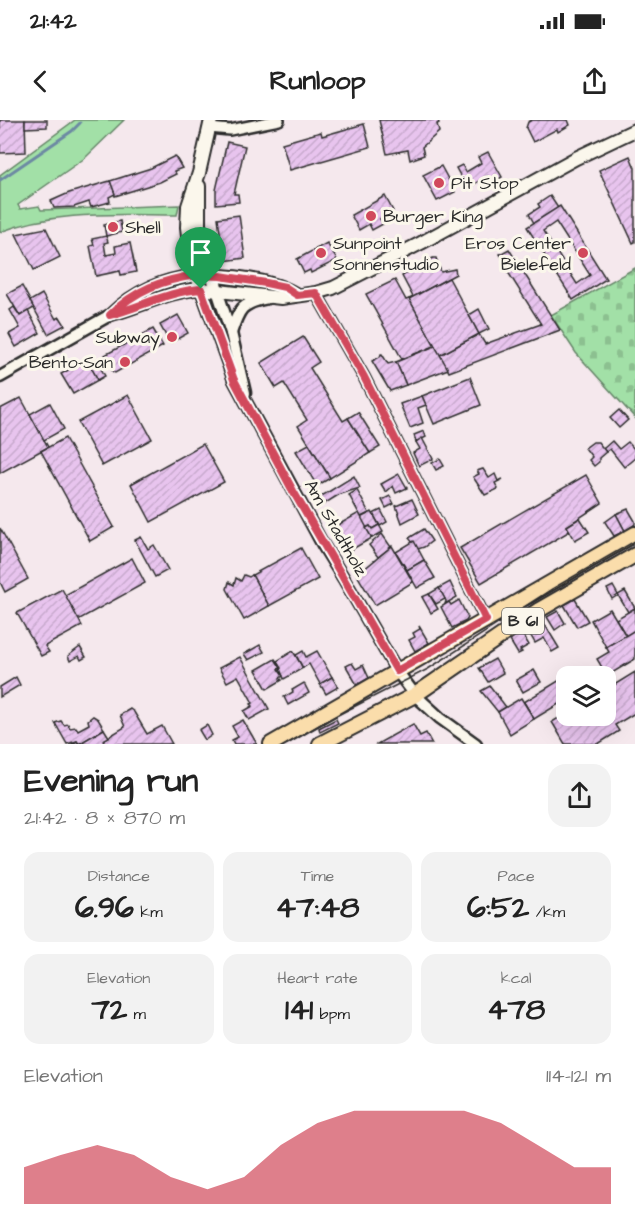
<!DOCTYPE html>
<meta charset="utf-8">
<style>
body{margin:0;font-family:"Architects Daughter",sans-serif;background:#f2f2f2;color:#222;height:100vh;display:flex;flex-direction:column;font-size:22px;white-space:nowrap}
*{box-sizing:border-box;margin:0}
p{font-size:20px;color:#767676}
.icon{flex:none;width:33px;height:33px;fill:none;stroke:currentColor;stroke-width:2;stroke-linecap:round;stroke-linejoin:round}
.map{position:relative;height:624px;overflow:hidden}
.sheet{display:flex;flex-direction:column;background:#fff;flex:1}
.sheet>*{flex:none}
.tools{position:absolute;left:556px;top:546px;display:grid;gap:12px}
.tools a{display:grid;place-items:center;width:60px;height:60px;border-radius:12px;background:#fff;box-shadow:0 6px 24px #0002;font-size:30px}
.pin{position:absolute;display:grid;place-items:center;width:51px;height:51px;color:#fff;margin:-62px -26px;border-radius:50% 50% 50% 0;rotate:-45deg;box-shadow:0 0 6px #0007}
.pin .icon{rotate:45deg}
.round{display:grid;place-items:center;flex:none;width:63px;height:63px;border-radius:18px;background:#f2f2f2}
.headline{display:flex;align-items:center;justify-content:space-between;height:102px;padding:0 24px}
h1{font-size:33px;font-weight:700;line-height:45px}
.stats{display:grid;grid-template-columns:repeat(3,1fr);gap:9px;height:102px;padding:6px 24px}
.stats div{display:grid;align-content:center;border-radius:15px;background:#f2f2f2;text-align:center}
.stats b{font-size:30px;font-weight:700}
.stats small{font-size:16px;font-weight:400}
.stats p{font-size:16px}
.chart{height:168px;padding:12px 24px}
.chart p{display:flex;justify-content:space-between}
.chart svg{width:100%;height:108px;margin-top:6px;fill:#d1495b;opacity:.7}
.status{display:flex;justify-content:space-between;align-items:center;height:42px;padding:0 30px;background:#fff;direction:ltr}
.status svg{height:16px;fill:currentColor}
header{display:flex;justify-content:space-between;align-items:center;height:78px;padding:0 24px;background:#fff;font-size:27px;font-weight:700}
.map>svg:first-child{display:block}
</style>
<div class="status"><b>21:42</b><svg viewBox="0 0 49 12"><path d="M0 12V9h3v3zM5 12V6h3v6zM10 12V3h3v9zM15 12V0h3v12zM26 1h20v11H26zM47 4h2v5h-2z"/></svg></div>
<header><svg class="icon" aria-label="back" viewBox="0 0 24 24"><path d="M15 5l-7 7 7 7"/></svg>Runloop<svg class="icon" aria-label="share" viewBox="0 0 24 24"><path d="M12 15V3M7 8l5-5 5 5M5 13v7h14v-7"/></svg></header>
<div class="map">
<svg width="635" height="624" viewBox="0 0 635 624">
<defs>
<pattern id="cemetery-stones" width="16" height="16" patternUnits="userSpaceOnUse" patternTransform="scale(1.5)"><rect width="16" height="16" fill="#a2e0a7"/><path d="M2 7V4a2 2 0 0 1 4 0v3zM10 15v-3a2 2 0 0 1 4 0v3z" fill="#8cc090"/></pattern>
<pattern id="building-hatch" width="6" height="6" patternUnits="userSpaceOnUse" patternTransform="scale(1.5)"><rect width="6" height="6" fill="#e8c4ee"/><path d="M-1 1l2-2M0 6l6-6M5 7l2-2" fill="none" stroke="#c7a9cc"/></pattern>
</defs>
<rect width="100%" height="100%" fill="#f5e8ed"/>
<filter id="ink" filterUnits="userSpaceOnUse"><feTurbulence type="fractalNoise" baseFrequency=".0167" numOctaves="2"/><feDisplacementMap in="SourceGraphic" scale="12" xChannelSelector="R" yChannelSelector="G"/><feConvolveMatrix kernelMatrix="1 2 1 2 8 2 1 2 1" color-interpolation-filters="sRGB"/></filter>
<g filter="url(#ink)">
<path fill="#a2e0a7" stroke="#668669" stroke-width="1.5" d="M75,0H124L85,38L18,85L20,89L39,86L41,90L179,85L177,95C117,95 56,90 0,112V55Z"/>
<path fill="url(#cemetery-stones)" stroke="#668669" stroke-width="1.5" d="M635,148V298L576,233L551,195Z"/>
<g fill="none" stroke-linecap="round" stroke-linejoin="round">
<path stroke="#6c89a3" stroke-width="3" d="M0,60L72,11L80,3"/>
</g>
<g fill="url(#building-hatch)" stroke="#2b2b2b" stroke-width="1.5" fill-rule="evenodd">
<path d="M0,0H25L26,32L0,33Z"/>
<path d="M25,0H47V7L25,8Z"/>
<path d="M379,0H438L439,3L437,4L439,12L422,27L424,35L410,40L408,30L387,34Z"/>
<path d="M532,0H568L570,5L558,12L557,9L533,22L526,8L528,2Z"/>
<path d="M364,4L370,27L290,50L282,23L321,12L322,16Z"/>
<path d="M227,22L245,26L234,74H238L239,82L216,84V70Z"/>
<path d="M488,32L502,57L491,63L488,56L467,68L456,48L462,45L466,52L481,43L478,37Z"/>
<path d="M175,36L182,48L174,51L176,54L160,62L115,76L110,61L151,48Z"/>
<path d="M630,36L635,48V122L633,123L599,50Z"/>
<path d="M441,46L455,72L437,81L423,55Z"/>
<path d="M110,61L115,74L109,77L110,82L91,87L89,82L74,87L54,88L51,81L69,73Z"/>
<path d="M385,76L393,91L380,99L383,104L372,110L369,104L359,110L351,95Z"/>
<path d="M550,76L558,88L534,103L529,94L540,87L538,84Z"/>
<path d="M560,86L606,159L573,180L527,107ZM556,102L590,155L577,164L543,111Z"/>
<path d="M239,95L245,138L224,141L218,98Z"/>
<path d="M120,101L122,112L106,116L104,105Z"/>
<path d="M46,108L60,137L34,150L16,114Z"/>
<path d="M106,116L108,122L104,123L106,135L116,133L115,126L130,123L136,152L121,155L120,151L96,156L90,126L94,125L92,119Z"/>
<path d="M327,123L337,140L311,153L310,150L304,153L297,139Z"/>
<path d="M509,129L517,142L508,147L500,134Z"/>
<path d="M433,138H436L441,152L455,149L456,154L413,177L402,156Z"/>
<path d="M517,142L560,210L449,252L440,235L479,214L485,224L541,204L506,149Z"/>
<path d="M449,158L479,214L440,235L409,179Z"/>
<path d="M395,160L406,180L409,179L435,226L402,239L366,174Z"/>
<path d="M22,166L34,188L20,196L7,174Z"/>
<path d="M42,174L56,199L60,197L65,205L48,214L30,181Z"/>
<path d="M14,187L20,196L28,191L40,213L16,227L9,214L20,208L10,190Z"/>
<path d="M479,189L489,209L479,214L469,195Z"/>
<path d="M178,195L188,213L170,223L160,205Z"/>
<path d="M153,209L163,226L115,253L113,252L105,237V235Z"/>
<path d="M303,217L319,242L310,248L343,301L348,298L370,333L330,358L298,306L307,300L284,263L276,268L261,243Z"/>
<path d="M435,226L448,249L406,265L396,242Z"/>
<path d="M381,234H382L388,244L396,242L406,265L390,271L372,241L380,237Z"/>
<path d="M94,236L105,256L98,260L87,240Z"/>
<path d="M87,240L98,260L73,274L61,254Z"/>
<path d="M470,257L481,285L434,304L422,276Z"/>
<path d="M128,275L152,319L102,346L78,302Z"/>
<path d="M422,276L426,285L418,288L423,303L410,308L400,284Z"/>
<path d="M21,278L48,327L0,353V289Z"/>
<path d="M50,283L64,309L44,320L30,294Z"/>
<path d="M619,290L628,300L619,308L610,298Z"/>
<path d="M358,292L380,327L370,333L348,298Z"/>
<path d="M424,311L426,317L416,322L414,315Z"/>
<path d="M65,318L114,407L90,421L41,331Z"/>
<path d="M422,318L433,339L419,346L413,333L420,329L416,322Z"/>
<path d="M612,321L619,329L628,322L634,329L635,328V338L624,347L610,329L606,332L603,329Z"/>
<path d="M593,322H598L606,332L599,338V342L594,346L589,340L592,337L585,328Z"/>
<path d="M203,324L224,362L151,402L131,364Z"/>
<path d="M309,324L330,358L317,366L296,331Z"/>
<path d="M440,339L444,346L436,350L432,343Z"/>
<path d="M483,349L489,358L495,354L498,361L503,359L495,363L498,369L485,375L473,357L479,354L477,351Z"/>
<path d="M399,354L407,368L396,373L393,366L386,372L381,364Z"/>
<path d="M586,355L602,383L567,406L570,411L481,463L460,428Z"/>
<path d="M354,356L360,368L340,374L324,384L320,377Z"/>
<path d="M357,370L369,393L361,397L349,375Z"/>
<path d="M390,376L394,384L386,388L382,380Z"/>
<path d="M412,379L419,394L402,403L396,386Z"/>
<path d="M628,389L635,401V404L625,411L616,394Z"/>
<path d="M381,390L387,402L380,406L373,394Z"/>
<path d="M372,392L379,405L372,409L370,406L366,408L360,398Z"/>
<path d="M359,393L372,418L349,431L336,406Z"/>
<path d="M616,394L625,411L614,416L605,402Z"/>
<path d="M580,398L589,412L575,420L567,406Z"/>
<path d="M379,405L383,412L372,418L366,408L370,406L372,409Z"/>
<path d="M0,408L28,459L5,472L0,462Z"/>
<path d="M424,409L432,421L424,427L418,429L409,418Z"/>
<path d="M382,414L391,427L378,437L369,425Z"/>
<path d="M141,417L148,429L154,425L168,450L155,457L135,420Z"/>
<path d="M414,421L424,440L407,450L396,432Z"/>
<path d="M392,426L413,462L375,485L357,455Z"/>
<path d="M301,428L318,459L269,486L252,455Z"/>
<path d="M132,438L145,463L78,500L65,475Z"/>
<path d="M424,440L435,458L417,468L407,450Z"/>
<path d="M244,455L249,457L252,455L269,486L244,500L227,469L229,462L234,465L236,458L241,461Z"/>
<path d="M450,462L457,477L445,484L446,481L439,468Z"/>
<path d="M613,466L618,475L612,479L607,469Z"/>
<path d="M439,468L445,479L436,484L429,474Z"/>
<path d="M62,469L82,506L45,526L49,532L41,536L17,493Z"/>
<path d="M625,471L635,488L628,492L618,475Z"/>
<path d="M429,474L438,489L431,493L422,477Z"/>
<path d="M575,479L588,501L577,507L564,485Z"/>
<path d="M459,480L468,498L466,501L452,508L441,487L449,482L451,485Z"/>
<path d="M635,488V510L626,516L616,499Z"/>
<path d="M610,489L626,516L606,527L591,500Z"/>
<path d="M558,491L565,503L555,510L547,497Z"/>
<path d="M542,500L559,528L552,532L544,518L535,523L527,509Z"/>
<path d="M419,506L429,523L415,531L409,520L415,517L413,513L420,509Z"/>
<path d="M635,510V539L607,556L597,539L609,532L606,527Z"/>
<path d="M521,512L529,525L520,530L522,532L518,534L509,519Z"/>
<path d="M260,525L264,532L248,540L244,534Z"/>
<path d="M80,527L86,537L81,540L79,536L70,541L68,536Z"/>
<path d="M293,531L303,548L284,559L277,541Z"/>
<path d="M303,531L306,537L317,531L332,557L320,564L309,544L303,548L296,535Z"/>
<path d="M240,537L269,589L249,600L244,591L253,586L251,584L253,583L238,556L227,562L219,548Z"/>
<path d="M275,539L281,548L278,549L283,556L280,558L282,560L267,569L256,550Z"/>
<path d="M495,539L503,553L488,562L479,548Z"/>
<path d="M352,543L356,549L363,545L369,558L357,565L346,546Z"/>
<path d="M578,549L582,556H567V579L534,599L524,582Z"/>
<path d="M534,550L541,562L523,572L516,560Z"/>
<path d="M635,552V593L615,605L619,611L598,624H565L552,602L567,593V596H606V570Z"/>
<path d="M16,557L20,565L0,577V567Z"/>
<path d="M332,557L338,567L326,574L320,564Z"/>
<path d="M304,563L309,573L288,585L284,577L293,572L292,570Z"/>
<path d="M490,566L506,587L498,592L481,571Z"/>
<path d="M521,578L534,599L510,614L498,592Z"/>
<path d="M130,589L134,592L147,614L162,606L172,624H105L103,620L125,607L120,595Z"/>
<path d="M93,596L98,599L104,609L79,624L77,621L67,624L55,603L61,601L64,605L68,604L70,608L76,607L78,610L89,604L88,600Z"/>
<path d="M336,599L338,603L320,612L319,608Z"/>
<path d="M243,600L257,624H234L232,620L238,617L232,606Z"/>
<path d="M413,604L420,616L426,613L432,624H377Z"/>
<path d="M207,605L212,615L205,620L199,610Z"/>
<path d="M104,609L109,617L103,620L105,624H72L77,621L79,624Z"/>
</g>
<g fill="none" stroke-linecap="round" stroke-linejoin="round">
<defs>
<g id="minor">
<path d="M209,8L230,10L279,0"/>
<path d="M316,173L364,257L486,500"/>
</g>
<g id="tertiary">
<path d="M217,170L231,213L245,273"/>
<path d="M110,195C141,187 169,171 201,169L234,260L323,425L344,459L397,551L415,575L440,598L476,624"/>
<path d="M231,213C239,189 241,183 268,178"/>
<path d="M0,257L110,195C135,170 162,160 197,155"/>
</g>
<g id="secondary">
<path d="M211,0L199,53L188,86L187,107L190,133L201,169L281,178L316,173L333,168L421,123L576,38L635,10"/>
<path d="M199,66V111L217,170"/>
<path d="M205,155C232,156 274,160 297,175"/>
</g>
<g id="primary">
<path d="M271,624L635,414"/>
<path d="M320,624L415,575L539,490L635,435"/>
</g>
</defs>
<use href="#minor" stroke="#2b2b2b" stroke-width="14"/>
<use href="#tertiary" stroke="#2b2b2b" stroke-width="15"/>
<use href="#secondary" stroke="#2b2b2b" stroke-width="16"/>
<use href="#primary" stroke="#2b2b2b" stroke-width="18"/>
<use href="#minor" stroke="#fbf7ec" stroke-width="9"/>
<use href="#tertiary" stroke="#fbf7ec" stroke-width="10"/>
<use href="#secondary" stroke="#fbf7ec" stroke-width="12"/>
<use href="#primary" stroke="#faddab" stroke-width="14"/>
<path stroke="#2b2b2b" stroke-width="1.5" d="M287,624L326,601L428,549L552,469L635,421"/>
</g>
</g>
<g fill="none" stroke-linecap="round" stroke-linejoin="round" filter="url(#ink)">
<defs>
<path id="route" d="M196,155L220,156L266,163L285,167L297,175L316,173L364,257L486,500L397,551L293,371L234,260L201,169C169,171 141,187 110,195C135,170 162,160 196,155Z"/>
</defs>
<use href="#route" stroke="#fff" stroke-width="12"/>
<use href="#route" stroke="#d1495b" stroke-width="8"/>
</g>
<g fill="#d1495b" stroke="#fbf7ec" stroke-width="2">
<circle cx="439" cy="63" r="6"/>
<circle cx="371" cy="96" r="6"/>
<circle cx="113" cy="107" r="6"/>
<circle cx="321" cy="133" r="6"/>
<circle cx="583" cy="133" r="6"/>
<circle cx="172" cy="217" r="6"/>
<circle cx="125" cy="242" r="6"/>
</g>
<g text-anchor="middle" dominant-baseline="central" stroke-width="6" stroke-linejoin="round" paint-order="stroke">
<rect fill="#fbf7ec" stroke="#696865" stroke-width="1.5" x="502" y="488" width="42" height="26" rx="4.5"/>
<g font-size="16" font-weight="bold" fill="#2b2b2b">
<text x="523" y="501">B 61</text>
</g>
<g font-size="18" fill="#2b2b2b" stroke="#fbf7ec" text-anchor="start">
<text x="451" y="63">Pit Stop</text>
<text x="383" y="96">Burger King</text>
<text x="125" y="107">Shell</text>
<text x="333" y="123">Sunpoint<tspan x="333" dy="21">Sonnenstudio</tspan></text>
<text x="571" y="123" text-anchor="end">Eros Center<tspan x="571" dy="21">Bielefeld</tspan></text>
<text x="160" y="217" text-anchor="end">Subway</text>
<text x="113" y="242" text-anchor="end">Bento-San</text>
</g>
<g font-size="18" fill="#2b2b2b" stroke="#fbf7ec">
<text transform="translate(336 408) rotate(60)">Am Stadtholz</text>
</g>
</g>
</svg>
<div class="tools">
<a><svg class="icon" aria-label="layers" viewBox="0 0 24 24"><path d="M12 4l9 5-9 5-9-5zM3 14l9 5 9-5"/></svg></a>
</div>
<div class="pin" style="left:201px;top:169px;background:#1e9e55"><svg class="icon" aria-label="arrive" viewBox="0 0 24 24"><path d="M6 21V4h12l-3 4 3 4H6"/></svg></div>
</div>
<section class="sheet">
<div class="headline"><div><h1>Evening run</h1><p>21:42 · 8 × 870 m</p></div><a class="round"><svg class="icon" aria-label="share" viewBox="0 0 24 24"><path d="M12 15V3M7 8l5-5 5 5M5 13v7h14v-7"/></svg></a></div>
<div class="stats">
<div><p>Distance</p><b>6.96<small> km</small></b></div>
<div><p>Time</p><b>47:48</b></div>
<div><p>Pace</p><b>6:52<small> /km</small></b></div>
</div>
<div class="stats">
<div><p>Elevation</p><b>72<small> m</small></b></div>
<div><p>Heart rate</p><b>141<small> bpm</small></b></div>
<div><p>kcal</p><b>478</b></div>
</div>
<div class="chart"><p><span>Elevation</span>114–121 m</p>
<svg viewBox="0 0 160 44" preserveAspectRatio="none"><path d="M0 44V29L10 24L20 20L30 24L40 33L50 38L60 33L70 20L80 11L90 6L100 6L110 6L120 6L130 11L140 20L150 29L160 29V44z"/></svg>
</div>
</section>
